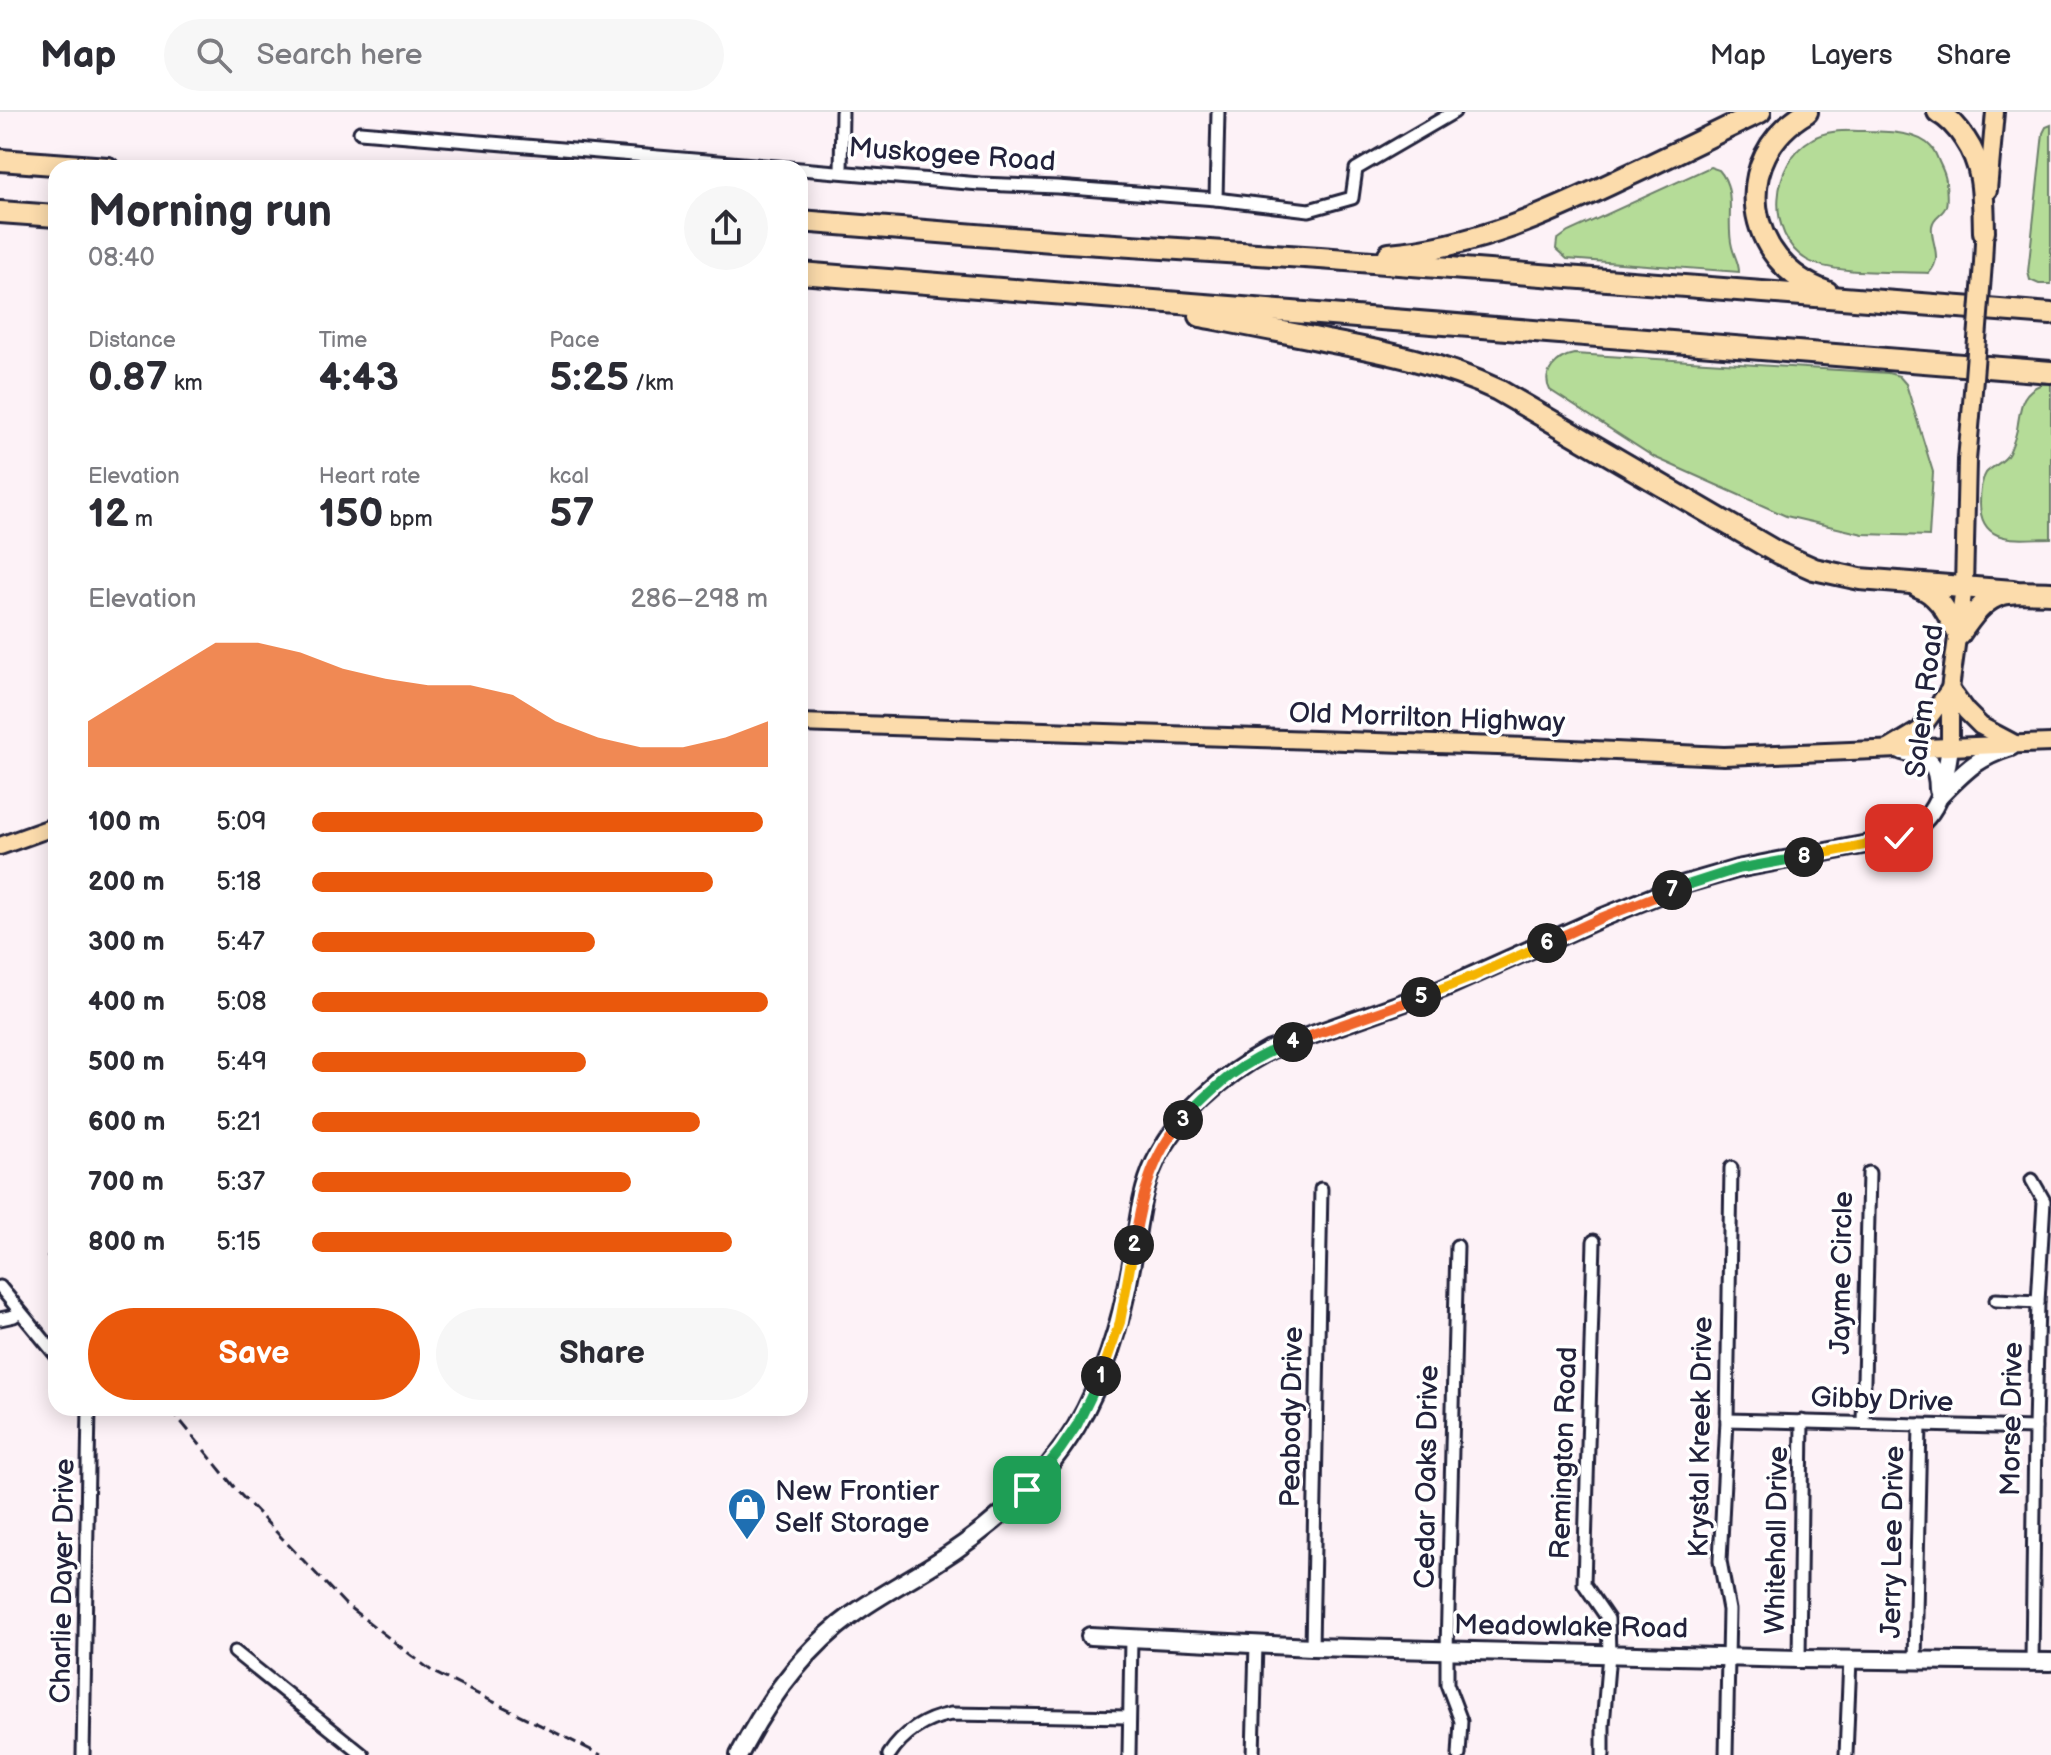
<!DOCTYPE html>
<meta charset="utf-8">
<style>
body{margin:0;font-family:"Balsamiq Sans",sans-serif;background:#f7f7f7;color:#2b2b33;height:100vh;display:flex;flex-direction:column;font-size:30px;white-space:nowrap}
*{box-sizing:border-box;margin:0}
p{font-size:26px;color:#7c7c81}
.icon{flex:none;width:44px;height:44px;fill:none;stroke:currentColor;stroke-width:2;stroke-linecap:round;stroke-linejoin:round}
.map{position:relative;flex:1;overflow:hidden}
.details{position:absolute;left:48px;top:48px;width:760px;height:1256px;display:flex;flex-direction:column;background:#fff;border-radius:24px;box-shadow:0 4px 20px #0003}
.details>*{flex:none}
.pin{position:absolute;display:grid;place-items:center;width:68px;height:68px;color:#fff;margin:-34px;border-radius:16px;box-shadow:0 4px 12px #0006}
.km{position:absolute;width:40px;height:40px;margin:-20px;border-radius:50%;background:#222;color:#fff;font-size:22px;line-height:40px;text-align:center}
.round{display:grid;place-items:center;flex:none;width:84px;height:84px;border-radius:42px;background:#f7f7f7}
.summary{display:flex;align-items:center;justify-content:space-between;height:136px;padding:0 40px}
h1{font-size:44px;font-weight:600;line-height:60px}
.stats{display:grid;grid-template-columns:repeat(3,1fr);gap:12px;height:136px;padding:8px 40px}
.stats div{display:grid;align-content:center}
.stats b{font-size:40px;font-weight:600}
.stats small{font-size:22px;font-weight:400}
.stats p{font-size:22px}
.chart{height:224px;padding:16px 40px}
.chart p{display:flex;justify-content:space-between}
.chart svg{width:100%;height:144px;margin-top:8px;fill:#ea580c;opacity:.7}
.button{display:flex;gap:16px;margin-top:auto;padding:16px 40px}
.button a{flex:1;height:92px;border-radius:48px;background:#ea580c;color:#fff;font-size:32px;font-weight:600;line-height:92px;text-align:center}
.button a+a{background:#f7f7f7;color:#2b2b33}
ul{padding:0 40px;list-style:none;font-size:26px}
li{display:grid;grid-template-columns:128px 96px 1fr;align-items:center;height:60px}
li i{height:20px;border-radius:10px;background:#ea580c}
header{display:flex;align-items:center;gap:48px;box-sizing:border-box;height:112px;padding:0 40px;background:#fff;border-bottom:2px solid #e1e1e2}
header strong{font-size:38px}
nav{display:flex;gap:44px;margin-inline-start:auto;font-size:28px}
.search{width:560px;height:72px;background:#f7f7f7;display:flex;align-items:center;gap:20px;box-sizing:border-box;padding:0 28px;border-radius:44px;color:#7c7c81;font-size:30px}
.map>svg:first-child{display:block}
</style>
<header>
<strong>Map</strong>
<div class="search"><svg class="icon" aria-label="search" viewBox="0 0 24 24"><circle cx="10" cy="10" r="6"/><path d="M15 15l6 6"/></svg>Search here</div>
<nav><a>Map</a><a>Layers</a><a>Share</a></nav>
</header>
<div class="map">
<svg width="2051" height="1643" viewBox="0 0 2051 1643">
<rect width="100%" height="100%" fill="#fdf2f7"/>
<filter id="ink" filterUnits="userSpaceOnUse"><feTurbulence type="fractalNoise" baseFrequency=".0125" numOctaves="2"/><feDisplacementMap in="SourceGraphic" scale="16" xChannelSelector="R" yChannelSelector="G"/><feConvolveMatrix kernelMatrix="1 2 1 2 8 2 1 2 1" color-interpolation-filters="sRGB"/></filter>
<g filter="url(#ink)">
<g fill="#b5dc98" stroke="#6c7f6a" stroke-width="2">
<path d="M2051,13V172H2039L2030,168L2028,160L2043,21L2046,15Z"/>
<path d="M1866,19C1885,20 1918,19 1931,35C1936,40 1937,46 1940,52C1943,58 1945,62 1946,69C1946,77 1948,87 1946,94C1943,103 1934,103 1932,114C1930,131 1944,145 1929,161C1899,159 1833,163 1807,148C1765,123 1771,50 1812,27C1828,17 1848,19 1866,19Z"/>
<path d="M1710,55L1719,58C1738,79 1725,109 1732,135C1734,144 1739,150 1739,160L1567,147L1556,137L1557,128L1568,120Z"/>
<path d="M1574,242L1888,261L1899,264L1906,272L1933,360L1929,424L1863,422L1786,404L1654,345L1550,278C1541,261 1557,245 1574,242Z"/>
<path d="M2042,272H2051V426C2020,426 1980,435 1980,391C1980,382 1981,369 1986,361C1993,353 2004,351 2009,341C2013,332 2017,321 2018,311C2021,292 2022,280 2042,272Z"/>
</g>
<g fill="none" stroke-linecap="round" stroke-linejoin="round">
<defs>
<g id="street">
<path d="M360,20L980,72L1057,75L1216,87L1309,98L1352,86L1356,57L1454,0"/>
<path d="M841,59L842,0"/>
<path d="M1216,87L1218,0"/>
<path d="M1594,1129L1584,1472L1608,1507L1609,1542L1603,1613V1643"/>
<path d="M1457,1134L1447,1539V1572L1461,1609L1459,1643"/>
<path d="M0,1175L56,1243"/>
<path d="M1996,1188L2038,1190"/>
<path d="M0,1207L14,1204L20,1200"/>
<path d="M1727,1308L2035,1316"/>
<path d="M1863,1311L1869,1061"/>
<path d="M1312,1535L1321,1077"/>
<path d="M235,1540L363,1643"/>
<path d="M1799,1547L1802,1309"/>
<path d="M1915,1549L1920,1313"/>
<path d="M2032,1550L2035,1316L2038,1190L2044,1089L2032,1068"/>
<path d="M83,1643L89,1296"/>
<path d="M889,1643C904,1620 925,1607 951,1602L1129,1605"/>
<path d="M1129,1643L1131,1526"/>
<path d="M1253,1643L1256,1532"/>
<path d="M1726,1643L1729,1498L1720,1449L1727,1308L1731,1056"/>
<path d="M1846,1643L1850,1547"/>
</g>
<g id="secondary">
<path d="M1902,639C1928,646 1938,649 1938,678"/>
<path d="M1940,684C1965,659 1976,646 2011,635"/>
<path d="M1090,1524L1312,1535L1799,1547L2051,1550"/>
<path d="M739,1643C767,1589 802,1539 852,1503C878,1484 907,1469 934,1452C990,1417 1042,1371 1076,1315C1106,1264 1122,1207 1132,1150C1138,1116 1140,1081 1155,1050C1179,1002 1223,963 1270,938L1442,877L1601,806L1685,772L1737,757L1899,726C1939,707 1944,676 1950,635"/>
</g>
<g id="primary">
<path d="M1988,78L1995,0"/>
<path d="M1983,151L1985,109"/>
<path d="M800,611L1528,635L1724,644L2051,631"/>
<path d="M1950,635V577L1964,475L1967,348L1971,304"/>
<path d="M1890,636L1920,618L1950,577L1966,599L1981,614L2015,632"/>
<path d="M0,734L56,714"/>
</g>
<g id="highway">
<path d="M1807,0C1729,45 1743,151 1827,180"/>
<path d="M1938,0C1949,6 1958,16 1965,27C1985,56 1983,86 1984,120"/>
<path d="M0,48L108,56"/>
<path d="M0,100L56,104"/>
<path d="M800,109L1052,129L1320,146L2051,202"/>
<path d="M1389,142C1476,135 1550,101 1627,64C1672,43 1716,21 1760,0"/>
<path d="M800,161L2051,260"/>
<path d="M1200,204C1242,212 1285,220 1327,229C1386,240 1443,252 1498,278L1778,441L1814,457L1860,467L2013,479"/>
<path d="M1917,474C1940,482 1948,503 1959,523C1990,477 1999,479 2051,481"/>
</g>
</defs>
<use href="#street" stroke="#22223b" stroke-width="17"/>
<use href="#secondary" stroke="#22223b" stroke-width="22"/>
<use href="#primary" stroke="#22223b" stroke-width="22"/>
<use href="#highway" stroke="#22223b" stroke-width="26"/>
<use href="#street" stroke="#fff" stroke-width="11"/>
<use href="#secondary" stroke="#fff" stroke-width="16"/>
<use href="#primary" stroke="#fcdcac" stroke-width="16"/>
<use href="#highway" stroke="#fcdcac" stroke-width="20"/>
<g stroke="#22223b" stroke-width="3" stroke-dasharray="12 6" stroke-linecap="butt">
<path d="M47,1143L56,1154"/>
<path d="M170,1296L239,1381L345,1492L433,1560L601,1643"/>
</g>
<defs>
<path id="primary-bridge" d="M1971,304L1983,151"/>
</defs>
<use href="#primary-bridge" stroke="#22223b" stroke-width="22" stroke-linecap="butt"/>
<use href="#primary-bridge" stroke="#fcdcac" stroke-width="16"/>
</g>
</g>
<g fill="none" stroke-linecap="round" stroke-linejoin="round" filter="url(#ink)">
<defs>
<path id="split-1" d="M1027,1378L1060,1338L1077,1313L1101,1264"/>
<path id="split-2" d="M1101,1264L1120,1210L1134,1133"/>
<path id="split-3" d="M1134,1133C1140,1089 1152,1041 1183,1008"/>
<path id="split-4" d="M1183,1008C1219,970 1244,948 1293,930"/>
<path id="split-5" d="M1293,930L1421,885"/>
<path id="split-6" d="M1421,885L1474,864L1547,831"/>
<path id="split-7" d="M1547,831L1601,806L1672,778"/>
<path id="split-8" d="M1672,778L1737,757L1804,745"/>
<path id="split-9" d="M1804,745L1899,726"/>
</defs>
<use href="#split-1" stroke="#fff" stroke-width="16"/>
<use href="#split-2" stroke="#fff" stroke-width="16"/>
<use href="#split-3" stroke="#fff" stroke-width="16"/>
<use href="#split-4" stroke="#fff" stroke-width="16"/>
<use href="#split-5" stroke="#fff" stroke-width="16"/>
<use href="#split-6" stroke="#fff" stroke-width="16"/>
<use href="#split-7" stroke="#fff" stroke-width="16"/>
<use href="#split-8" stroke="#fff" stroke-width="16"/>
<use href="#split-9" stroke="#fff" stroke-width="16"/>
<use href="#split-1" stroke="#22a559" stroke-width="10"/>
<use href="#split-2" stroke="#f5b400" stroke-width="10"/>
<use href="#split-3" stroke="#f0652b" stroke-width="10"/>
<use href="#split-4" stroke="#22a559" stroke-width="10"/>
<use href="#split-5" stroke="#f0652b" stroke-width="10"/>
<use href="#split-6" stroke="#f5b400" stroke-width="10"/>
<use href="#split-7" stroke="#f0652b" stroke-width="10"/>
<use href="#split-8" stroke="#22a559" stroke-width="10"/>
<use href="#split-9" stroke="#f5b400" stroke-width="10"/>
</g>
<defs>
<symbol id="shop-pin" viewBox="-11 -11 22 30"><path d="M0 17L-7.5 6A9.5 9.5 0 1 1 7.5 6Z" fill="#1f6fb2" stroke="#fff"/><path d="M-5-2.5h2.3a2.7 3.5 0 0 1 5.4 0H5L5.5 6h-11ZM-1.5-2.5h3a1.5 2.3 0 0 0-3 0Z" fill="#fff"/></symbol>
</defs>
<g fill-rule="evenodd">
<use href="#shop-pin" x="725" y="1373" width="44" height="60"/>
</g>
<g text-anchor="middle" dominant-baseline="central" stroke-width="7" stroke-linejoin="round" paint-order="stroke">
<g font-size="28" fill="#22223b" stroke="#fff">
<text transform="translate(952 43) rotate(4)">Muskogee Road</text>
<text transform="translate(1925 589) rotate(-83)">Salem Road</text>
<text transform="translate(1427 606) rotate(2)">Old Morrilton Highway</text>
<text transform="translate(1842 1161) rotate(-89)">Jayme Circle</text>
<text transform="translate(1882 1288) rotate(2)">Gibby Drive</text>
<text transform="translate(1292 1305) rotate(-89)">Peabody Drive</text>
<text transform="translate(2012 1307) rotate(-89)">Morse Drive</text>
<text transform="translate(1701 1325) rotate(-89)">Krystal Kreek Drive</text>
<text transform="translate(1564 1341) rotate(-88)">Remington Road</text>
<text transform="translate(1427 1365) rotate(-89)">Cedar Oaks Drive</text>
<text transform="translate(1777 1428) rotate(-89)">Whitehall Drive</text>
<text transform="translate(1893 1430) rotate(-89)">Jerry Lee Drive</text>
<text transform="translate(63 1469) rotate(-89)">Charlie Dayer Drive</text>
<text transform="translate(1571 1515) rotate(1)">Meadowlake Road</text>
</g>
<g font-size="28" fill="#22223b" stroke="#fff" text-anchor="start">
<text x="775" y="1379">New Frontier<tspan x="775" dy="32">Self Storage</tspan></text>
</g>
</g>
</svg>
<div class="pin" style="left:1027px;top:1378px;background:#1e9e55"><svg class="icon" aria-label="arrive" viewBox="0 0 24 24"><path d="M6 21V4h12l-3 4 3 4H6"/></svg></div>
<div class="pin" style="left:1899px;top:726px;background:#d93025"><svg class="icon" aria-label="check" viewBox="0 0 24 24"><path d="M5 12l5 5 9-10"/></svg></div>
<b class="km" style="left:1101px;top:1264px">1</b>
<b class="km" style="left:1134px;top:1133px">2</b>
<b class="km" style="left:1183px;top:1008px">3</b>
<b class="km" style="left:1293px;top:930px">4</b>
<b class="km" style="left:1421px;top:885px">5</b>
<b class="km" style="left:1547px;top:831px">6</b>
<b class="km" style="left:1672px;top:778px">7</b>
<b class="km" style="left:1804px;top:745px">8</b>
<section class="details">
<div class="summary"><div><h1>Morning run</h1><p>08:40</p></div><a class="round"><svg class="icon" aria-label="share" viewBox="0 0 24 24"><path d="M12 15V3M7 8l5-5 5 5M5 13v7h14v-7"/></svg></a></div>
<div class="stats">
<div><p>Distance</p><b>0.87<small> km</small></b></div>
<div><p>Time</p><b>4:43</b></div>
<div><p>Pace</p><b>5:25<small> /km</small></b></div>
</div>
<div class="stats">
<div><p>Elevation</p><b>12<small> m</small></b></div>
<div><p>Heart rate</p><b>150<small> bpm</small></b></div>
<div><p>kcal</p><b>57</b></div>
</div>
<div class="chart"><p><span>Elevation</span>286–298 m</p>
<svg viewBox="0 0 160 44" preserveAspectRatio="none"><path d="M0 44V30L10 22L20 14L30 6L40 6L50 9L60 14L70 17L80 19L90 19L100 22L110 30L120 35L130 38L140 38L150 35L160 30V44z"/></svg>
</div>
<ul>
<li><b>100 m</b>5:09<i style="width:99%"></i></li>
<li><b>200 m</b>5:18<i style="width:88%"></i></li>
<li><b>300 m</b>5:47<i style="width:62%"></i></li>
<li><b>400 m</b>5:08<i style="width:100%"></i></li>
<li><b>500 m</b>5:49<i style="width:60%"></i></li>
<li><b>600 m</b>5:21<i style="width:85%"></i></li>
<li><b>700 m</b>5:37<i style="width:70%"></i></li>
<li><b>800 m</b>5:15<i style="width:92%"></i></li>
</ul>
<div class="button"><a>Save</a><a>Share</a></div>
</section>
</div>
